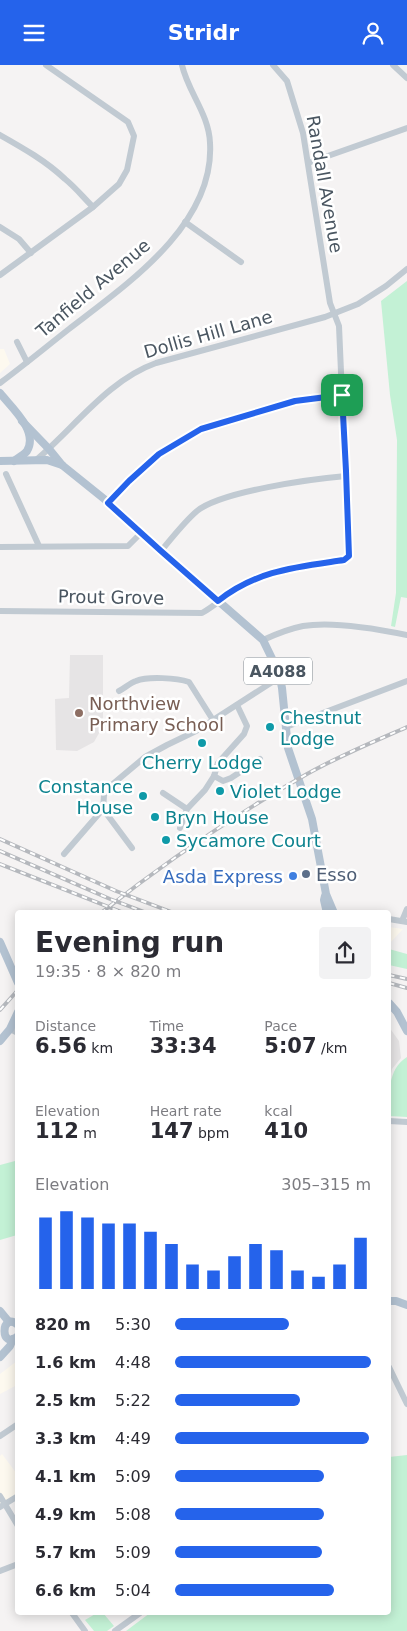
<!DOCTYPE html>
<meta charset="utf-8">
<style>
body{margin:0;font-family:"DejaVu Sans",sans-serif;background:#f2f2f3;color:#2b2b33;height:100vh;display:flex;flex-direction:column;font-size:19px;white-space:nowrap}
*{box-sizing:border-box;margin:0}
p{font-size:16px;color:#7c7c81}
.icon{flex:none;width:28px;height:28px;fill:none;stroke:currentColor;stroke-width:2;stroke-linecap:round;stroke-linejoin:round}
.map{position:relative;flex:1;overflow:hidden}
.panel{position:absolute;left:15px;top:845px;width:376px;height:705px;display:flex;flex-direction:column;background:#fff;border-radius:5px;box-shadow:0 2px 12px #0003}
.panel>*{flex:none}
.pin{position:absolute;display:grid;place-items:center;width:42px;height:42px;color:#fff;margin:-21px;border-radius:10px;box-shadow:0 2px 8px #0006}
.round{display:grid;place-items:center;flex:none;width:52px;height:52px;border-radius:5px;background:#f2f2f3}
.head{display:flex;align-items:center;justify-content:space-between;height:85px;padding:0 20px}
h1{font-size:28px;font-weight:800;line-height:38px}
.stats{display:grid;grid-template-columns:repeat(3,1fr);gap:8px;height:85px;padding:5px 20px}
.stats div{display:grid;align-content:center}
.stats b{font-size:21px;font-weight:800}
.stats small{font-size:14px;font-weight:400}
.stats p{font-size:14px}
.chart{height:140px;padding:10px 20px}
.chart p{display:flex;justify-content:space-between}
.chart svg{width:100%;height:90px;margin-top:5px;stroke:#2563eb;stroke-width:6}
ul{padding:0 20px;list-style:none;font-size:16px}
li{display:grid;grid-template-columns:80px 60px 1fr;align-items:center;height:38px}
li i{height:12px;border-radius:6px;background:#2563eb}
header{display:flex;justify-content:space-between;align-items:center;height:65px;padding:0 20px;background:#2563eb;color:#fff;font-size:22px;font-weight:800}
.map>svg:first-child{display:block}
</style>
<header><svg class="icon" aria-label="menu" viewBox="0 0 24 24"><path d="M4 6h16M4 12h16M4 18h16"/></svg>Stridr<svg class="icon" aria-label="person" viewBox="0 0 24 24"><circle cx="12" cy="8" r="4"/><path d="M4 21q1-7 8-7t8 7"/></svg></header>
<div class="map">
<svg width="407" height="1566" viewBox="0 0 407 1566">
<rect width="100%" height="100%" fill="#f5f3f3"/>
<g fill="#fdf9ef">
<path d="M0,284H4L10,299L0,308Z"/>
<path d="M389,862L403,864L389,879Z"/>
<path d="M17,1296V1320L0,1329V1309Z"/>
<path d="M2,1389L17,1409L18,1428L0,1440V1391Z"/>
</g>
<g fill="#e6e4e5">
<path d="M70,590H103V661L94,677L77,686L56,685L55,634L69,633Z"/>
<path d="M389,962L399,976L401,993L392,1004L389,1019Z"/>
</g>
<g fill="#c3f1d5">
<path d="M407,216V533L401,532L395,562L391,561L396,528L397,375L390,330L381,236Z"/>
<path d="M389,884L407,889V904L389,900Z"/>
<path d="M407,992V1052L389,1051C389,1031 387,1004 407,992Z"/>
<path d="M15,1096L18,1101L17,1170L0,1175V1100Z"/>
<path d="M407,1390V1566H126L150,1548H389V1392Z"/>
<path d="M97,1548H103L114,1561L107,1566H94L85,1555Z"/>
</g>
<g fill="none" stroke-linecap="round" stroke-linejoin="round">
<g stroke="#c1cad2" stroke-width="6">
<path d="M393,0L407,13"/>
<path d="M0,70C23,83 46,96 65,114C75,122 83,132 93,142"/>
<path d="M308,98L407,63"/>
<path d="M185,157L241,197"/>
<path d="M0,162L19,174L31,188"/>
<path d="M0,210L93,142L119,119L127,105L134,71L128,57L46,0"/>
<path d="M17,277L27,297"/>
<path d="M0,318C23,301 46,282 69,264C126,220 215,160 210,78C209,49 188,27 182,0"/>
<path d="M36,395C74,363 108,315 156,298L325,252L358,239L386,221L407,204"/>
<path d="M6,409L39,481"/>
<path d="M108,437L129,415L159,389L201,364L295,336L342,330"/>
<path d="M0,482L128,481L141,468"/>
<path d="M161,486C172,473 184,457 197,446C222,426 312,414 346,411"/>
<path d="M0,546L202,548C218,539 230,526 247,517C277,502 311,500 344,495L349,491L339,261L330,238L303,68L287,16L273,0"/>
<path d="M263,575C276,569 288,564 303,561C332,556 378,564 407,570"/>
<path d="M119,626C125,623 130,618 136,616C148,611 177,613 189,617L213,655"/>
<path d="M286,662L407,616"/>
<path d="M214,711L223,716L231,713L260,694"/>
<path d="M163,728L187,744"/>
<path d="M103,744L132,783"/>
<path d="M180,763L187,744L205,725L214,711L218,698L244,669L247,661L237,640"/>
<path d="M64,789L103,744L104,730L108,723L145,692L167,680L196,666L280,612"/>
<path d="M389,854L407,857"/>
<path d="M402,856L407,844"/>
<path d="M10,964L18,968"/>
<path d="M389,1056L407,1057"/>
<path d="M389,1302L407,1339"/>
<path d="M0,1371L18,1359"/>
<path d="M0,1431L18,1461"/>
<path d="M0,1442L18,1431"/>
<path d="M0,1506L18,1499"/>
<path d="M72,1548L85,1566"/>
<path d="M115,1566L140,1548"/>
</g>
<g stroke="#b3c2d1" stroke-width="8">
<path d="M0,328C11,342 39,366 27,386C24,390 18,393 14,396"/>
<path d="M22,356L49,384L62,400L108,437L161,486L263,575L279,608L282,623L288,683L312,754L326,829L334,848"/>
<path d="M0,396L47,395L62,400"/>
<path d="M325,831L324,835L327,848"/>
<path d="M0,877L18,918"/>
<path d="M389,938L397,947L407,966"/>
<path d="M0,976L10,964L18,947"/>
<path d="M389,1236H396L407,1240"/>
<path d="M0,1246L9,1257"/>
<path d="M18,1260C0,1245 0,1287 18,1271"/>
<path d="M0,1292L10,1281L13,1274"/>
</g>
<defs>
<g id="rail">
<path d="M0,774L116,826L174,848"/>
<path d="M0,786L110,834L147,848"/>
<path d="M0,799L124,848"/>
<path d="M101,848C165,797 235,750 307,709C339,691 373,677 407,662"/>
<path d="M389,910L407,914"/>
<path d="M389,918L407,923"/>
<path d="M0,945L18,925"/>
</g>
</defs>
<use href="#rail" stroke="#b5b8bd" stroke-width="4"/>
<use href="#rail" stroke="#fff" stroke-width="2" stroke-dasharray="5.5" stroke-linecap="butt"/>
</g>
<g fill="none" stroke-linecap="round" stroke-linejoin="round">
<defs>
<path id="route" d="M342,330L346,406L349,491L344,495C297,502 257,505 218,536L161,486L108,438L129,416L159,389L201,364L295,336Z"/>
</defs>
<use href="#route" stroke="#fff" stroke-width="10"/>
<use href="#route" stroke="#2563eb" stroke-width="6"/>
</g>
<circle fill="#8d6e63" stroke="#fff" stroke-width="2" cx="79" cy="648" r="5"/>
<g fill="#0f9aa8" stroke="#fff" stroke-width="2">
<circle cx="270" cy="662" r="5"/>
<circle cx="202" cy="678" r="5"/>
<circle cx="220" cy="726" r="5"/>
<circle cx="143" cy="731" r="5"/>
<circle cx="155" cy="752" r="5"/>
<circle cx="166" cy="775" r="5"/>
</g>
<circle fill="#5c6f8a" stroke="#fff" stroke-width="2" cx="306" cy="809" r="5"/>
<circle fill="#3f7fe0" stroke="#fff" stroke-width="2" cx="293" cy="811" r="5"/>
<g text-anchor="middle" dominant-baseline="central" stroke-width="5" stroke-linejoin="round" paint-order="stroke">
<rect fill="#fff" stroke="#808990" stroke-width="1" x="244" y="592.5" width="68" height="27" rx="4"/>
<g font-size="16" font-weight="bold" fill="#4a5661">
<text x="278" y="606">A4088</text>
</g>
<g font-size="18" fill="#4a5661" stroke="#fff">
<text transform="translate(325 119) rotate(80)">Randall Avenue</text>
<text transform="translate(93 223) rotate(-40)">Tanfield Avenue</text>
<text transform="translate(208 269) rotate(-16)">Dollis Hill Lane</text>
<text transform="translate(111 532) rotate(1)">Prout Grove</text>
</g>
<g font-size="18" fill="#785e54" stroke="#fff" text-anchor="start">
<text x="89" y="638">Northview<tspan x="89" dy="21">Primary School</tspan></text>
</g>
<g font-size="18" fill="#0d838f" stroke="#fff" text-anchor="start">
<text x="280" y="652">Chestnut<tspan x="280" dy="21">Lodge</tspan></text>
<text x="202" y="697" text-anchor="middle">Cherry Lodge</text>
<text x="133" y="721" text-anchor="end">Constance<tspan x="133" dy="21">House</tspan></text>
<text x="230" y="726">Violet Lodge</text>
<text x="165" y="752">Bryn House</text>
<text x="176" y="775">Sycamore Court</text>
</g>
<g font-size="18" fill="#4e5e75" stroke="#fff" text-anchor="start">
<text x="316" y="809">Esso</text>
</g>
<g font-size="18" fill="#366cbe" stroke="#fff" text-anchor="end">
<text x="283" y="811">Asda Express</text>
</g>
</g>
</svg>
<div class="pin" style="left:342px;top:330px;background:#1e9e55"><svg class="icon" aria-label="arrive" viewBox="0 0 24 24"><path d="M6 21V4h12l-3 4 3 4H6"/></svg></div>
<section class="panel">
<div class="head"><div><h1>Evening run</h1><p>19:35 · 8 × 820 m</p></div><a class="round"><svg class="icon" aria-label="share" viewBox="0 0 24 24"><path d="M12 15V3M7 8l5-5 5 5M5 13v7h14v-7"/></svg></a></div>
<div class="stats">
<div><p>Distance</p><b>6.56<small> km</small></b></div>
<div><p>Time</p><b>33:34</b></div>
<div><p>Pace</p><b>5:07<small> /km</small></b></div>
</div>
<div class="stats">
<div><p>Elevation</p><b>112<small> m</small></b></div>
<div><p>Heart rate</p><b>147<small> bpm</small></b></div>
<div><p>kcal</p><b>410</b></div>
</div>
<div class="chart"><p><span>Elevation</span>305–315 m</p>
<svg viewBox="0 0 160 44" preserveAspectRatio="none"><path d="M5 44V9M15 44V6M25 44V9M35 44V12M45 44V12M55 44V16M65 44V22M75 44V32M85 44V35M95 44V28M105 44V22M115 44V25M125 44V35M135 44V38M145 44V32M155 44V19"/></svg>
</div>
<ul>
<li><b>820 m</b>5:30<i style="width:58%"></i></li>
<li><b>1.6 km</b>4:48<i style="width:100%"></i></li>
<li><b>2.5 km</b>5:22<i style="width:64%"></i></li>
<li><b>3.3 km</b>4:49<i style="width:99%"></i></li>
<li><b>4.1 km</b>5:09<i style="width:76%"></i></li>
<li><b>4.9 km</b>5:08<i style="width:76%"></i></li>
<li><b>5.7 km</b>5:09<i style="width:75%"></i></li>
<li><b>6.6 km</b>5:04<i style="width:81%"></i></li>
</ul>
</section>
</div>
